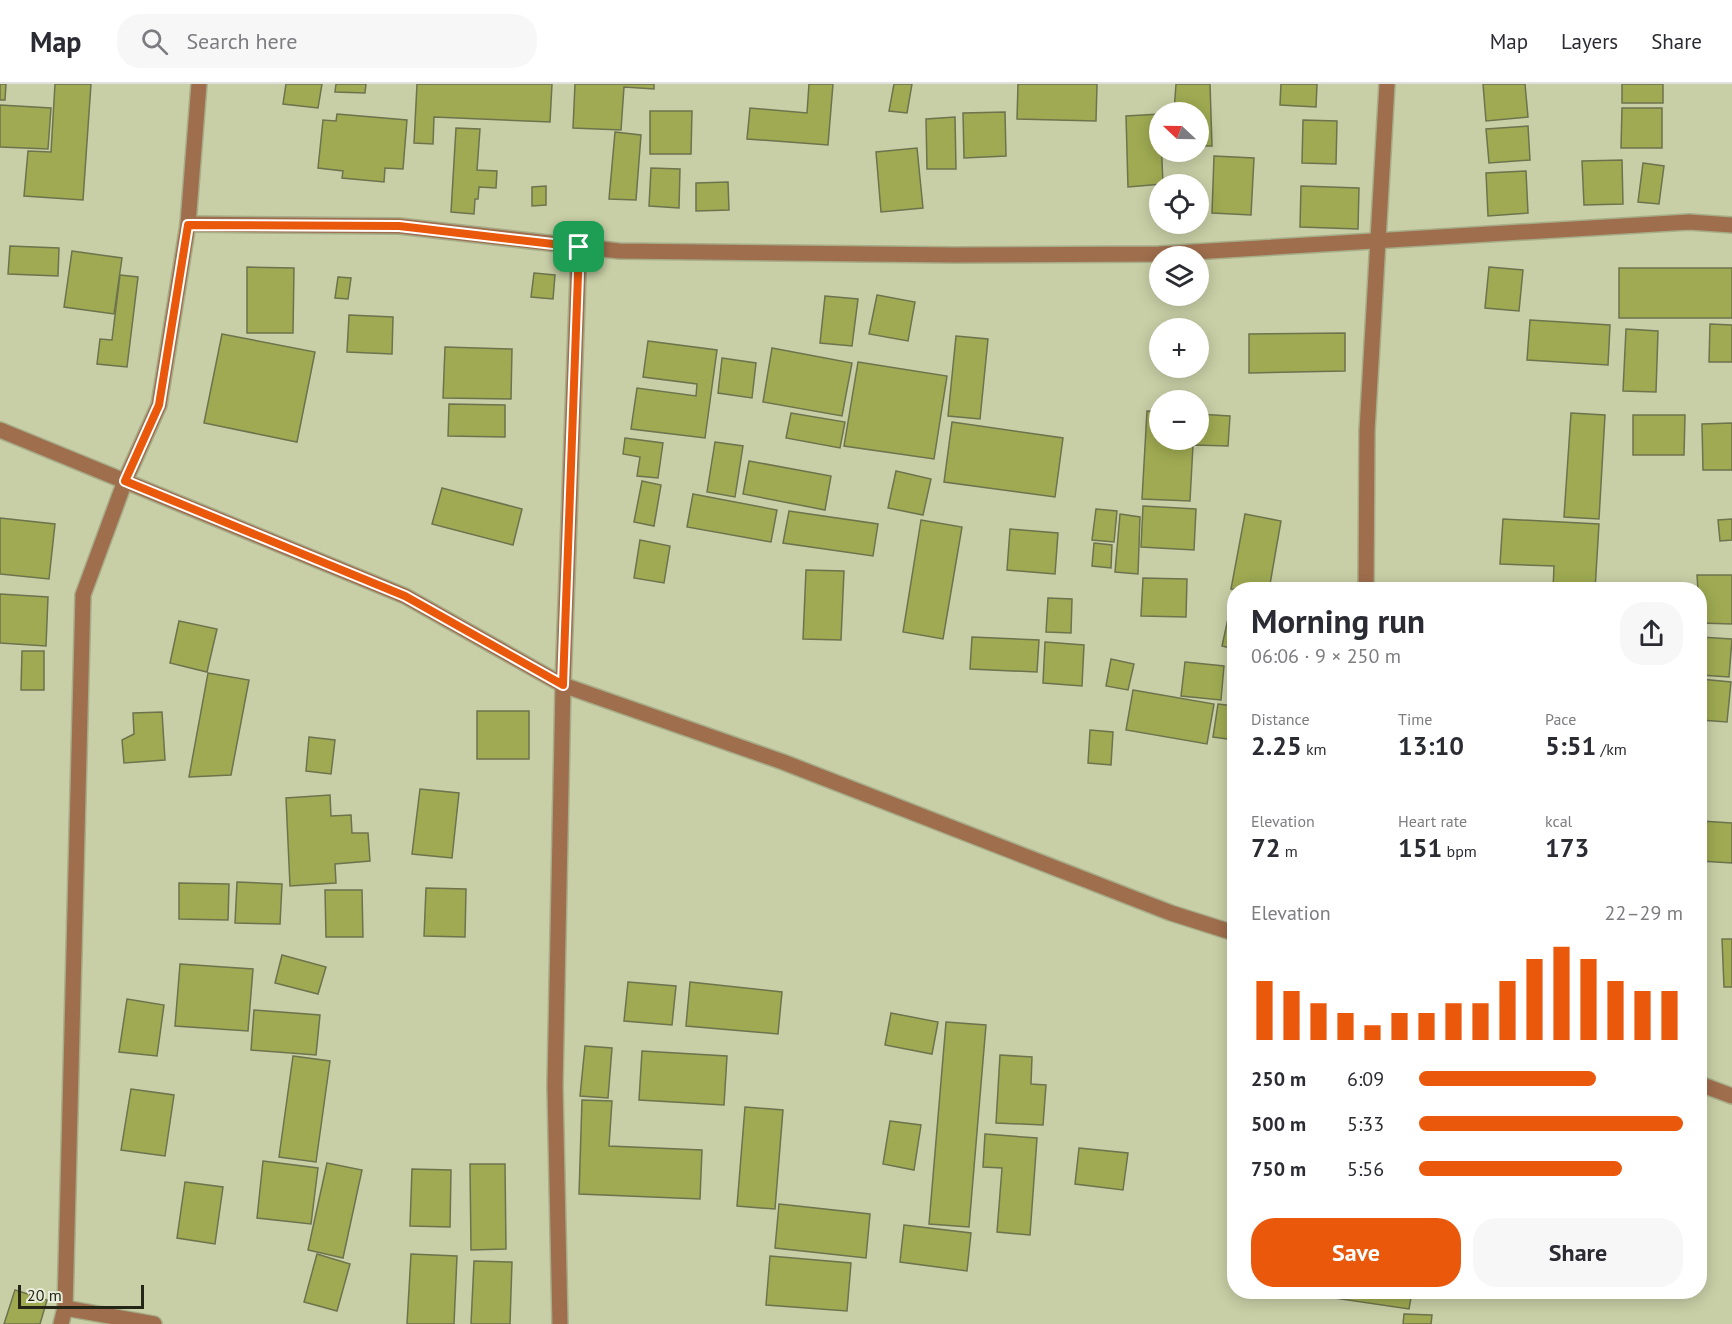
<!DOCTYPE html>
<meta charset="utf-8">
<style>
body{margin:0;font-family:"PT Sans",sans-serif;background:#f7f7f7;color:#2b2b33;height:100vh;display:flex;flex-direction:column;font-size:22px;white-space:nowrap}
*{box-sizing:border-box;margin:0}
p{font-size:20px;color:#7c7c81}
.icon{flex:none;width:33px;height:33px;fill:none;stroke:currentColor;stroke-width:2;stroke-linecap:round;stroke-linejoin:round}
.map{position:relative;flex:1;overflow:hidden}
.details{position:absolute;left:1227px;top:498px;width:480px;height:717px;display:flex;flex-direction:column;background:#fff;border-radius:24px;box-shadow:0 3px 15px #0003}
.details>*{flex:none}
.needle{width:39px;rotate:292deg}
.tools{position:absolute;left:1149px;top:18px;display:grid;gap:12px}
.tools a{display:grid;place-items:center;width:60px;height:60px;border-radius:50%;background:#fff;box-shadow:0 3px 15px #0003;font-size:30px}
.scale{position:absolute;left:18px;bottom:15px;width:126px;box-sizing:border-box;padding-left:6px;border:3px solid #232616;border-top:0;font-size:16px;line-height:21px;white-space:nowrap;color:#232616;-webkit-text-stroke:4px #eaedd9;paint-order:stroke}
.pin{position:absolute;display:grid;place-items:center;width:51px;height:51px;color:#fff;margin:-26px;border-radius:12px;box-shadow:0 3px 9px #0006}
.round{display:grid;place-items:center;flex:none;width:63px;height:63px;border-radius:24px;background:#f7f7f7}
.head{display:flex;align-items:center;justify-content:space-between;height:102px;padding:0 24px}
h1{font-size:33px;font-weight:800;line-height:45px}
.metrics{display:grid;grid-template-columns:repeat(3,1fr);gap:9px;height:102px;padding:6px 24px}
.metrics div{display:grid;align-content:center}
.metrics b{font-size:26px;font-weight:800}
.metrics small{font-size:16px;font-weight:400}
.metrics p{font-size:16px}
.chart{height:168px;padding:12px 24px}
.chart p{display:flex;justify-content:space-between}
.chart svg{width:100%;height:108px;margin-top:6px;stroke:#ea580c;stroke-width:6}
.button{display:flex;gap:12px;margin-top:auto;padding:12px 24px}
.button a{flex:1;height:69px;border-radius:24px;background:#ea580c;color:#fff;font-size:24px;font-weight:800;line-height:69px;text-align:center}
.button a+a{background:#f7f7f7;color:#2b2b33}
ul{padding:0 24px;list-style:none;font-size:20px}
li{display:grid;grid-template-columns:96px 72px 1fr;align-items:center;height:45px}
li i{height:15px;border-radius:8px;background:#ea580c}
header{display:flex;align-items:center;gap:36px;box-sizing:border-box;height:84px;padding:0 30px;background:#fff;border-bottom:2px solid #e1e1e2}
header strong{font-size:28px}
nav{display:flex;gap:33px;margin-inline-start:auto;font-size:21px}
.search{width:420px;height:54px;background:#f7f7f7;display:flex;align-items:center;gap:15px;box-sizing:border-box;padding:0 21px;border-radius:24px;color:#7c7c81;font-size:22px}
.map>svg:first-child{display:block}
</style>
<header>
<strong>Map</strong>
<div class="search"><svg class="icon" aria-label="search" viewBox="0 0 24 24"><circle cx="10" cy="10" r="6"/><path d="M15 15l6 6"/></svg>Search here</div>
<nav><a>Map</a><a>Layers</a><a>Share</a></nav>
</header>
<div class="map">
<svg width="1732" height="1240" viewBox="0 0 1732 1240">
<rect width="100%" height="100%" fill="#c8cfa6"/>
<g fill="#9faa52" stroke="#6d734d" stroke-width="1.5">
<path d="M0,0H6L5,16H0Z"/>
<path d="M55,0H91L83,116L24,112L28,67L51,68Z"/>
<path d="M286,0H322L318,24L283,20Z"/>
<path d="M336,0H366L365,9L335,8Z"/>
<path d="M417,0H552L550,38L434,33L433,60L414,59Z"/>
<path d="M575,0H654V5L624,3L621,46L573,44Z"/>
<path d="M809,0H833L828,61L747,55L750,24L807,29Z"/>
<path d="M894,0H912L907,29L889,27Z"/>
<path d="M1018,0H1097L1096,37L1017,35Z"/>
<path d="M1176,0H1210L1212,62H1198V28H1174Z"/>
<path d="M1281,0H1317L1316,23L1280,21Z"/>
<path d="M1483,0H1525L1528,33L1486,37Z"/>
<rect x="1622" y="0" width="41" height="19"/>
<path d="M0,21L51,24L48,65L0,63Z"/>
<path d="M1622,24H1662V64H1621Z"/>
<path d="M650,27H692L691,70H650Z"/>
<path d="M1005,28L1006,72L964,74L963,29Z"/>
<path d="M337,30L407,36L403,85L385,84L384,98L342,94L343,87L318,84L323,36L336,37Z"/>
<path d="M1160,30L1163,100L1128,103L1126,32Z"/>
<path d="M955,33L956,85H927L926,35Z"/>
<path d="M1303,36L1337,37L1336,80L1302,79Z"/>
<path d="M1528,42L1530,76L1489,79L1486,45Z"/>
<path d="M456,44L480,45L477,86L497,87L496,104L479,103L478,115H475L474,130L451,128Z"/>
<path d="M615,48L641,51L636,116L609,115Z"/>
<path d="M917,64L923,124L881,128L876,68Z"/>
<path d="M1214,72L1254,74L1251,131L1212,129Z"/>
<path d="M1622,76L1623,120L1584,121L1582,77Z"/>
<path d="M1643,79L1664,82L1659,120L1638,118Z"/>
<path d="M651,84L680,85L679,124L649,122Z"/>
<path d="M1526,87L1528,129L1488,132L1486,89Z"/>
<path d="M728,98L729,126L696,127V99Z"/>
<path d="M546,102V121L532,122V103Z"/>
<path d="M1301,102L1359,104L1358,145L1300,143Z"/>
<path d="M10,162L59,164L58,192L8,190Z"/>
<path d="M72,167L122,174L114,230L64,223Z"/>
<path d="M247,183L294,184L293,249H247Z"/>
<path d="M1489,183L1523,186L1519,227L1485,224Z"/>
<rect x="1619" y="184" width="113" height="50"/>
<path d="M534,189L555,191L553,215L531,213Z"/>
<path d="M120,191L138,193L127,283L97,280L100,255L112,256Z"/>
<path d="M338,193L351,194L348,215L335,214Z"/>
<path d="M877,211L915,218L908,257L869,250Z"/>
<path d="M825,212L858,215L852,262L820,259Z"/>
<path d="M349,231L393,233L392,270L347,268Z"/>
<path d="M1530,236L1610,241L1608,281L1527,276Z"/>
<path d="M1710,240L1732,241V278H1709Z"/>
<path d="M1626,245L1658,247L1656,308L1623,307Z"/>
<path d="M1345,249V287L1249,289V250Z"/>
<path d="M222,250L315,268L297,358L204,339Z"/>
<path d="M956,252L988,255L980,335L948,332Z"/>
<path d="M648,257L717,266L705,354L631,345L637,304L696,312L697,300L643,293Z"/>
<path d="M445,263L512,265L511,315L443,314Z"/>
<path d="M772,264L852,279L842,332L763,318Z"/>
<path d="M722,274L756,279L752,314L718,309Z"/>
<path d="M858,278L947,292L934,375L844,362Z"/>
<path d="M449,320L505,321V353L448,352Z"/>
<path d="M1147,327L1160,328V356H1198V330L1230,332L1228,362L1193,361L1190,417L1142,415Z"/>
<path d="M791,329L845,338L840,364L786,354Z"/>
<path d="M1571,329L1605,331L1599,435L1564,433Z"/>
<path d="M1633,331H1685L1684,371H1633Z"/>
<path d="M952,338L1063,354L1055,413L944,398Z"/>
<path d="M1732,339V386H1703L1702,340Z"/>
<path d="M625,354L663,359L658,394L637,392L640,373L623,370Z"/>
<path d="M715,358L743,362L735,413L707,408Z"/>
<path d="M749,377L831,392L825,426L743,410Z"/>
<path d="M896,387L931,395L923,431L888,424Z"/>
<path d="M642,397L661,401L654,442L634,438Z"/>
<path d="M442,404L522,425L513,461L432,440Z"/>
<path d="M693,410L777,426L771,458L687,443Z"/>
<path d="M1143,422L1196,425L1194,466L1141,463Z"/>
<path d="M1096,425L1117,427L1114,458L1092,456Z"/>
<path d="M789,427L878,440L873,472L783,459Z"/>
<path d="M1120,430L1140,433L1138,490L1115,488Z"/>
<path d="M1245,430L1281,437L1269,506L1231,505Z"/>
<path d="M0,434L55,440L49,495L0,490Z"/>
<path d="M1503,435L1599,440L1595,506H1553L1554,482L1500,480Z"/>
<path d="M1732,435V456L1720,457L1718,436Z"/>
<path d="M921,436L962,443L943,555L903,548Z"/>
<path d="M1010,445L1058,449L1055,490L1007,486Z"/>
<path d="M640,456L670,462L664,499L634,494Z"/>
<path d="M1094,459L1112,461L1111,484L1092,482Z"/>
<path d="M806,486L844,487L841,556L803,555Z"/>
<path d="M1697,491H1732V540L1700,539Z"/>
<path d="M1143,494L1187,495L1186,533L1141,532Z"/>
<path d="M0,510L48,513L46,562L0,559Z"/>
<path d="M1233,512H1234V565L1222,562Z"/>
<path d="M1048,514L1072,515L1071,549L1046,548Z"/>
<path d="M179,537L217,545L207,588L170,579Z"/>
<path d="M972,553L1039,556L1037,588L970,585Z"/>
<path d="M1700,553L1732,555L1729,593L1700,591Z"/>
<path d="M1045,558L1084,561L1082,602L1043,599Z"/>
<path d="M22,567H44V606H21Z"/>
<path d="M1111,575L1134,580L1128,606L1106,602Z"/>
<path d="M1185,578L1224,582L1221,616L1181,612Z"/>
<path d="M208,589L249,596L231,691L189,693Z"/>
<path d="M1700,595L1731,598L1727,638L1700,636Z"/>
<path d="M1133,606L1214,620L1207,660L1126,646Z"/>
<path d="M1218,620L1234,622V656L1213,653Z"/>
<rect x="477" y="627" width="52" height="48"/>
<path d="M162,628L165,676L124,679L122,656L134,650L133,629Z"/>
<path d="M1090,646L1113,648L1111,681L1088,679Z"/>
<path d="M309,653L335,656L331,690L306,687Z"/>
<path d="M420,705L459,709L452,774L412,770Z"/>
<path d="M330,711L331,732L351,731L352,749H368L370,777L335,780L336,799L290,802L286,714Z"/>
<path d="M1701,737L1732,739V779L1700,777Z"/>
<path d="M237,798L282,800L280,840L235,839Z"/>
<path d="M179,799L229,800L228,836L179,835Z"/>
<path d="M426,804L466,805L465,853L424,852Z"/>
<path d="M325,806H362L363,853H326Z"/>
<path d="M1722,855H1732V903H1724Z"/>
<path d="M282,871L326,883L318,910L275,899Z"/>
<path d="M180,880L253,885L248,947L175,942Z"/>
<path d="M628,898L676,902L672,941L624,937Z"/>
<path d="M690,898L782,908L778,950L686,942Z"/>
<path d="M127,915L164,921L157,972L119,968Z"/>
<path d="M254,926L320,931L316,971L251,966Z"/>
<path d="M891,929L938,938L932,970L885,961Z"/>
<path d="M946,938L986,941L969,1143L929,1140Z"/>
<path d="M585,962L612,964L608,1014L580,1012Z"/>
<path d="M642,967L727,972L724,1021L639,1016Z"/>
<path d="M1000,971L1032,973L1031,1000L1046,1001L1043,1041L996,1039Z"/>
<path d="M293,972L330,977L316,1078L279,1073Z"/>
<path d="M131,1005L174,1011L165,1072L121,1066Z"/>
<path d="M582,1016L612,1017L609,1062L702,1066L700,1115L579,1110Z"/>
<path d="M745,1023L783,1026L775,1125L737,1122Z"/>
<path d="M890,1037L921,1041L914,1086L883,1080Z"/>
<path d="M985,1050L1037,1054L1030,1151L997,1148L1002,1084L983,1083Z"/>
<path d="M1079,1064L1128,1069L1123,1106L1075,1100Z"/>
<path d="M263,1077L318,1084L311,1140L257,1134Z"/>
<path d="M327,1079L362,1086L343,1174L308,1166Z"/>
<path d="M470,1080H505L506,1165L471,1166Z"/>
<path d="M412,1085L451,1086L450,1143L410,1142Z"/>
<path d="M185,1098L223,1103L215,1160L177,1154Z"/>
<path d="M779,1120L870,1130L866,1174L775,1164Z"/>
<path d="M904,1141L971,1149L967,1187L900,1178Z"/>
<path d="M317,1170L350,1180L337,1227L304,1218Z"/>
<path d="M411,1170L457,1172L454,1240H407Z"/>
<path d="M770,1172L851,1179L847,1227L766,1221Z"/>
<path d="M474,1177L512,1178L510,1240H471Z"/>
<path d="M15,1206L47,1216L40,1240H4Z"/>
<path d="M1321,1208H1412L1409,1225L1320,1212Z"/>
<path d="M1404,1230L1432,1231L1431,1240H1403Z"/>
</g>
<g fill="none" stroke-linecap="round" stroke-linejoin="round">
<defs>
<g id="minor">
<path d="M188,140L399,142L619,167L954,171L1159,170L1689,138L1732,141"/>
<path d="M0,346L405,512L563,601L783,678L1171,829L1234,849"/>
<path d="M1366,506L1367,347L1387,0"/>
<path d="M1700,1000L1732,1012"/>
<path d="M65,1224L154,1240"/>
<path d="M61,1240L65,1224L83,511L125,397L159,321L188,140L199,0"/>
<path d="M560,1240L555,1002L563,601L579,163"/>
</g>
</defs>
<use href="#minor" stroke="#a7ad89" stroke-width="18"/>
<use href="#minor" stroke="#9f6e4d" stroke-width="15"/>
</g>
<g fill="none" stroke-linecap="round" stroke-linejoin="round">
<defs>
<path id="route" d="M188,141L399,142L579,163L563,601L405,512L125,397L159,321Z"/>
</defs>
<use href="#route" stroke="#fff" stroke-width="12"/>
<use href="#route" stroke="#ea580c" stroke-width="8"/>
</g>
</svg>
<div class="tools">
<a><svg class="needle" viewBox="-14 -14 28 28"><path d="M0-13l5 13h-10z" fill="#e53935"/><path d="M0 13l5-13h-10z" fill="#7c7c81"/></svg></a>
<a><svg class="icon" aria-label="locate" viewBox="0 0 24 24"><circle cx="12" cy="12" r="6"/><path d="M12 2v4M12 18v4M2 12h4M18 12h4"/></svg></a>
<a><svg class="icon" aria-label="layers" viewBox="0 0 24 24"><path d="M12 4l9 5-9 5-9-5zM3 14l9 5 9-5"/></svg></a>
<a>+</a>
<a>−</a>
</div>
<div class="scale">20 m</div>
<div class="pin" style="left:579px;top:163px;background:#1e9e55"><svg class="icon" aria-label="arrive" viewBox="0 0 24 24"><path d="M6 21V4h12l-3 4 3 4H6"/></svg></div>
<section class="details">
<div class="head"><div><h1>Morning run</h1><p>06:06 · 9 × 250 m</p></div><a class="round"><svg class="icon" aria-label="share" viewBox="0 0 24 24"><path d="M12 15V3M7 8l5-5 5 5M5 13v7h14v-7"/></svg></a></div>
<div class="metrics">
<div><p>Distance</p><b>2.25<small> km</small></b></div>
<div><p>Time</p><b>13:10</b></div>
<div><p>Pace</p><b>5:51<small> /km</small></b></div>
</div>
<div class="metrics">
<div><p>Elevation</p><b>72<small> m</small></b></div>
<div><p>Heart rate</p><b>151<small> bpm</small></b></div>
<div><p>kcal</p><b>173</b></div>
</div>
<div class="chart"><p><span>Elevation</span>22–29 m</p>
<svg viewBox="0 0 160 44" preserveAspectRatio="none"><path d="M5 44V20M15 44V24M25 44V29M35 44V33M45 44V38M55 44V33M65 44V33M75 44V29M85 44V29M95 44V20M105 44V11M115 44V6M125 44V11M135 44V20M145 44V24M155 44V24"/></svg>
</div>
<ul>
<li><b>250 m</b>6:09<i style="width:67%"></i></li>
<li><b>500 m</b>5:33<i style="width:100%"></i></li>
<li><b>750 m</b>5:56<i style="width:77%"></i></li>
</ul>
<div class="button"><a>Save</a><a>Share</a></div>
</section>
</div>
